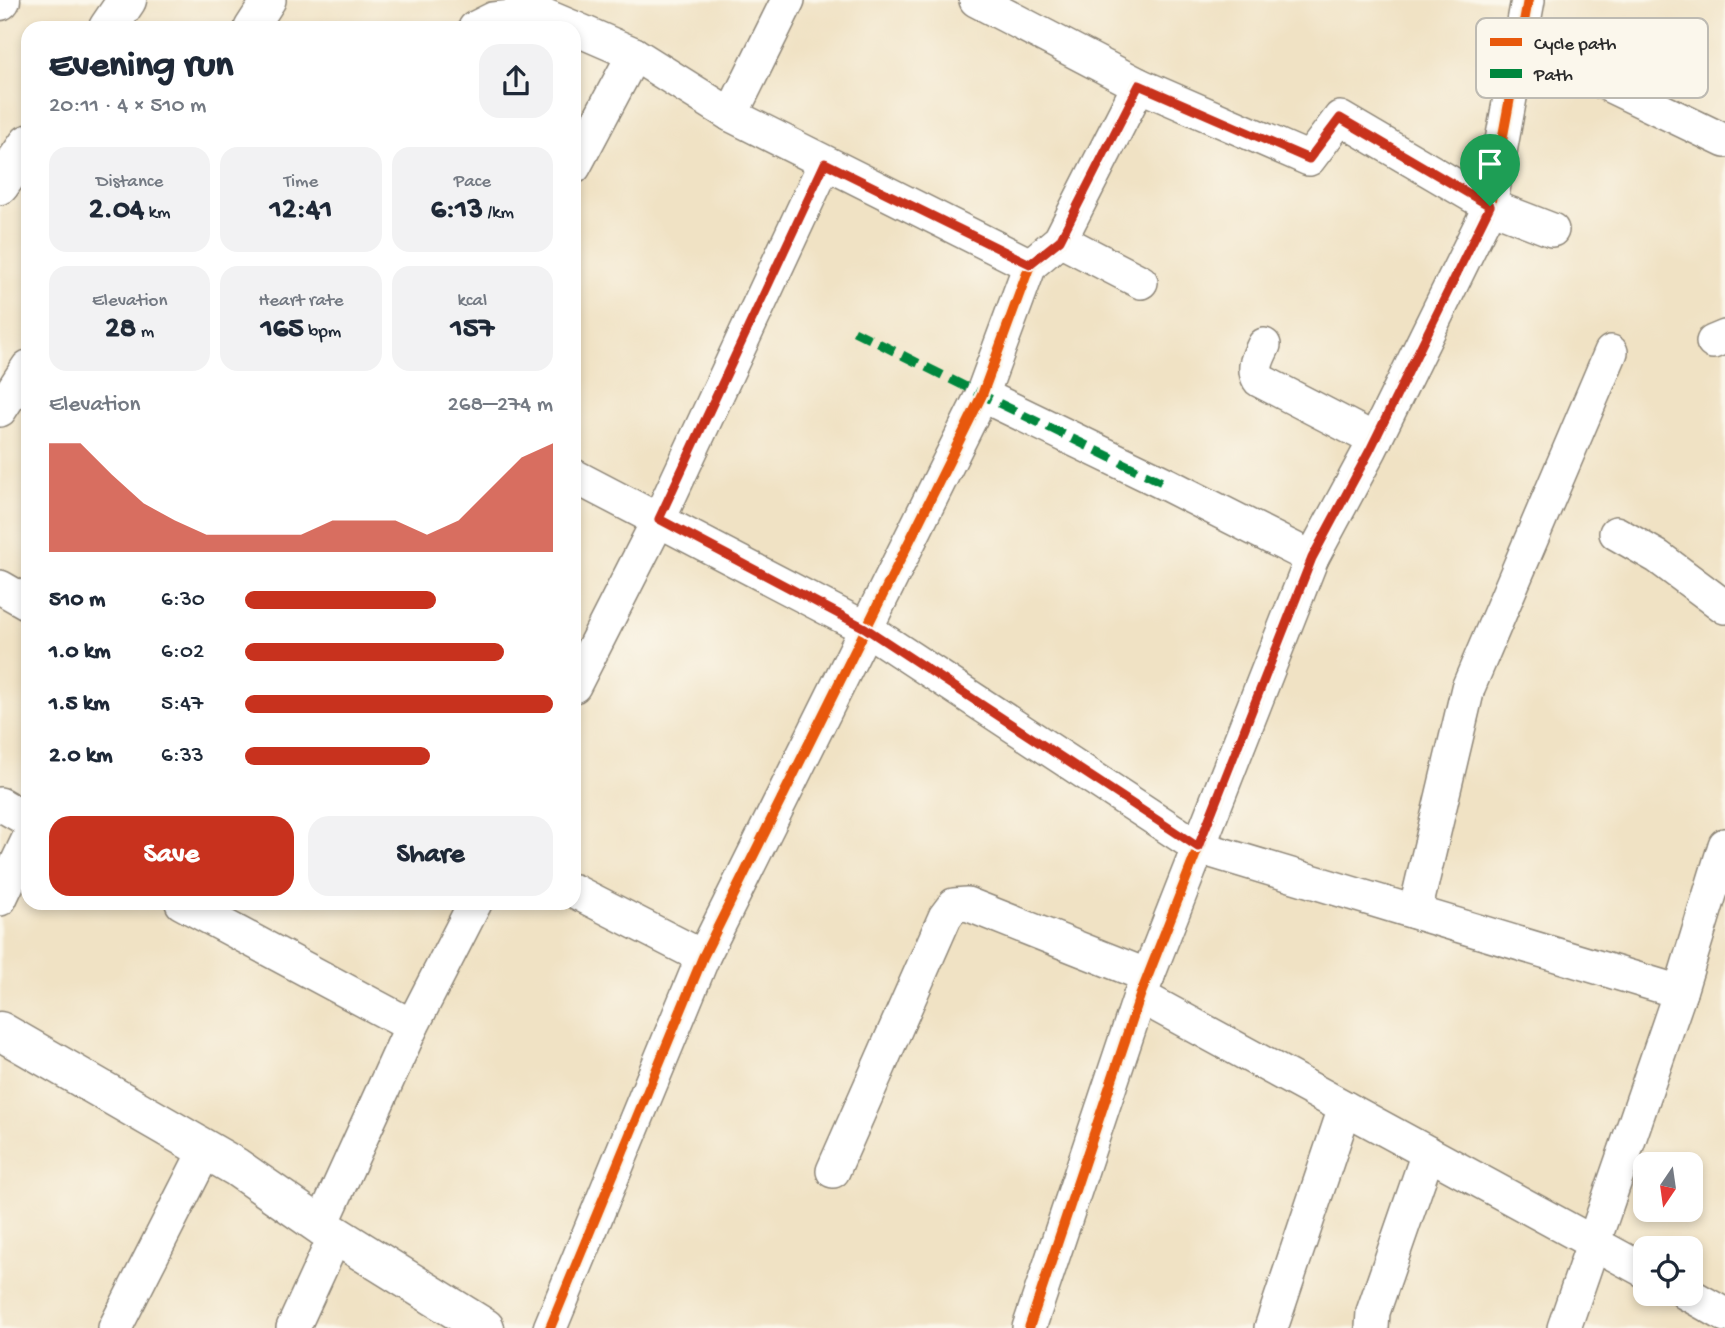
<!DOCTYPE html>
<meta charset="utf-8">
<style>
body{margin:0;font-family:"Gochi Hand",sans-serif;background:#f2f2f3;color:#1f2937;height:100vh;display:flex;flex-direction:column;font-size:26px;white-space:nowrap}
*{box-sizing:border-box;margin:0}
p{font-size:23px;color:#747a83}
.icon{flex:none;width:38px;height:38px;fill:none;stroke:currentColor;stroke-width:2;stroke-linecap:round;stroke-linejoin:round}
.map{position:relative;flex:1;overflow:hidden}
.side{position:absolute;left:21px;top:21px;width:560px;height:889px;display:flex;flex-direction:column;background:#fff;border-radius:21px;box-shadow:0 4px 10px #0003}
.side>*{flex:none}
.needle{width:46px;rotate:193deg}
.controls{position:absolute;left:1633px;top:1152px;display:grid;gap:14px}
.controls a{display:grid;place-items:center;width:70px;height:70px;border-radius:14px;background:#fff;box-shadow:0 4px 10px #0003;font-size:35px}
.pin{position:absolute;display:grid;place-items:center;width:60px;height:60px;color:#fff;margin:-72px -30px;border-radius:50% 50% 50% 0;rotate:-45deg;box-shadow:0 0 7px #0007}
.pin .icon{rotate:45deg}
.round{display:grid;place-items:center;flex:none;width:74px;height:74px;border-radius:21px;background:#f2f2f3}
.head{display:flex;align-items:center;justify-content:space-between;height:119px;padding:0 28px}
h1{font-size:38px;font-weight:700;line-height:52px}
.figures{display:grid;grid-template-columns:repeat(3,1fr);gap:10px;height:119px;padding:7px 28px}
.figures div{display:grid;align-content:center;border-radius:18px;background:#f2f2f3;text-align:center}
.figures b{font-size:30px;font-weight:700}
.figures small{font-size:19px;font-weight:400}
.figures p{font-size:19px}
.chart{height:196px;padding:14px 28px}
.chart p{display:flex;justify-content:space-between}
.chart svg{width:100%;height:126px;margin-top:7px;fill:#c8321e;opacity:.7}
.primary-button{display:flex;gap:14px;margin-top:auto;padding:14px 28px}
.primary-button a{flex:1;height:80px;border-radius:21px;background:#c8321e;color:#fff;font-size:28px;font-weight:700;line-height:80px;text-align:center}
.primary-button a+a{background:#f2f2f3;color:#1f2937}
ul{padding:0 28px;list-style:none;font-size:23px}
li{display:grid;grid-template-columns:112px 84px 1fr;align-items:center;height:52px}
li i{height:18px;border-radius:9px;background:#c8321e}
.map>svg:first-child{display:block}
</style>
<div class="map">
<svg width="1725" height="1328" viewBox="0 0 1725 1328">
<rect width="100%" height="100%" fill="#fbf7ec"/>
<filter id="ink" filterUnits="userSpaceOnUse"><feTurbulence type="fractalNoise" baseFrequency=".0143" numOctaves="2"/><feDisplacementMap in="SourceGraphic" scale="14" xChannelSelector="R" yChannelSelector="G"/><feConvolveMatrix kernelMatrix="1 2 1 2 8 2 1 2 1" color-interpolation-filters="sRGB"/></filter>
<filter id="wash" filterUnits="userSpaceOnUse"><feTurbulence type="fractalNoise" baseFrequency=".00686" numOctaves="4" result="noise"/><feDisplacementMap in="SourceGraphic" scale="28" xChannelSelector="R" yChannelSelector="G"/><feGaussianBlur stdDeviation="1.57" result="paint"/><feColorMatrix in="noise" values="0 0 0 0 0 0 0 0 0 0 0 0 0 0 0 0 0 1.4 0 .05"/><feComposite in="paint" operator="in"/></filter>
<g filter="url(#wash)">
<rect width="100%" height="100%" fill="#f0e2c4"/>
</g>
<g filter="url(#ink)">
<g fill="none" stroke-linecap="round" stroke-linejoin="round">
<defs>
<g id="minor">
<path d="M976,0L1139,85L1309,159L1340,118L1490,206L1552,230"/>
<path d="M251,28L269,0"/>
<path d="M475,28L493,19L541,14L574,28"/>
<path d="M574,28L634,54L731,115L788,0"/>
<path d="M1521,43L1725,141"/>
<path d="M731,115L1030,265"/>
<path d="M574,167L634,54"/>
<path d="M1060,240L1141,282"/>
<path d="M1713,342L1725,337"/>
<path d="M1264,345C1258,358 1252,367 1259,380L1375,440"/>
<path d="M982,395L1168,485L1312,558"/>
<path d="M0,410L28,367"/>
<path d="M574,476L865,628L1198,847L1680,992"/>
<path d="M1616,533L1658,557L1725,607"/>
<path d="M0,587L28,603"/>
<path d="M574,686L659,519L825,163"/>
<path d="M0,804L28,820"/>
<path d="M574,891L703,957"/>
<path d="M0,899L28,840"/>
<path d="M182,903L412,1026"/>
<path d="M1415,912L1468,688L1611,352"/>
<path d="M1140,996L1645,1271"/>
<path d="M833,1171L945,917L954,905L967,904L1148,976"/>
<path d="M321,1226L412,1026L475,903"/>
<path d="M1686,1293L1725,1315"/>
<path d="M115,1328L206,1149"/>
<path d="M293,1328L336,1234"/>
<path d="M550,1328L703,957L982,395L1030,265L1060,240L1139,85"/>
<path d="M1029,1328L1140,996L1312,558L1370,450L1490,206L1528,0"/>
<path d="M1271,1328L1345,1108"/>
<path d="M1372,1328L1373,1312L1428,1153"/>
<path d="M1564,1328L1680,992L1725,845"/>
</g>
<path id="major" d="M0,1031L236,1167L321,1226L485,1328"/>
<g id="highway">
<path d="M0,1L1,0"/>
<path d="M108,28L127,0"/>
<path d="M0,185L28,144"/>
</g>
</defs>
<use href="#minor" stroke="#8e8678" stroke-width="36"/>
<use href="#major" stroke="#8e8678" stroke-width="41"/>
<use href="#highway" stroke="#8e8678" stroke-width="41"/>
<use href="#minor" stroke="#fff" stroke-width="33"/>
<use href="#major" stroke="#fff" stroke-width="38"/>
<use href="#highway" stroke="#fff" stroke-width="38"/>
<path stroke="#00873e" stroke-width="9" stroke-dasharray="18 9" stroke-linecap="butt" d="M854,331L982,395L1168,485"/>
<defs>
<g id="cycleway">
<path d="M550,1328L703,957L982,395L1030,265L1060,240L1139,85"/>
<path d="M1029,1328L1140,996L1312,558L1370,450L1490,206L1528,0"/>
</g>
</defs>
<use href="#cycleway" stroke="#fbf7ec" stroke-width="15"/>
<use href="#cycleway" stroke="#e8590c" stroke-width="10"/>
</g>
</g>
<g fill="none" stroke-linecap="round" stroke-linejoin="round" filter="url(#ink)">
<defs>
<path id="route" d="M1139,85L1309,159L1340,118L1490,206L1370,450L1312,558L1198,847L865,628L659,519L825,163L1030,264L1060,240Z"/>
</defs>
<use href="#route" stroke="#fff" stroke-width="14"/>
<use href="#route" stroke="#c8321e" stroke-width="9"/>
</g>
<rect x="1476" y="18" width="232" height="80" rx="10" fill="#fbf7ec" stroke="#bdbab2" stroke-width="2"/>
<rect x="1490" y="38" width="32" height="8" fill="#e8590c"/>
<rect x="1490" y="69" width="32" height="9" fill="#00873e"/>
<g font-size="19" fill="#2b2b2b">
<text x="1534" y="49">Cycle path</text>
<text x="1534" y="80">Path</text>
</g>
</svg>
<div class="controls">
<a><svg class="needle" viewBox="-14 -14 28 28"><path d="M0-13l5 13h-10z" fill="#e53935"/><path d="M0 13l5-13h-10z" fill="#747a83"/></svg></a>
<a><svg class="icon" aria-label="locate" viewBox="0 0 24 24"><circle cx="12" cy="12" r="6"/><path d="M12 2v4M12 18v4M2 12h4M18 12h4"/></svg></a>
</div>
<div class="pin" style="left:1490px;top:206px;background:#1e9e55"><svg class="icon" aria-label="arrive" viewBox="0 0 24 24"><path d="M6 21V4h12l-3 4 3 4H6"/></svg></div>
<section class="side">
<div class="head"><div><h1>Evening run</h1><p>20:11 · 4 × 510 m</p></div><a class="round"><svg class="icon" aria-label="share" viewBox="0 0 24 24"><path d="M12 15V3M7 8l5-5 5 5M5 13v7h14v-7"/></svg></a></div>
<div class="figures">
<div><p>Distance</p><b>2.04<small> km</small></b></div>
<div><p>Time</p><b>12:41</b></div>
<div><p>Pace</p><b>6:13<small> /km</small></b></div>
</div>
<div class="figures">
<div><p>Elevation</p><b>28<small> m</small></b></div>
<div><p>Heart rate</p><b>165<small> bpm</small></b></div>
<div><p>kcal</p><b>157</b></div>
</div>
<div class="chart"><p><span>Elevation</span>268–274 m</p>
<svg viewBox="0 0 160 44" preserveAspectRatio="none"><path d="M0 44V6L10 6L20 17L30 27L40 33L50 38L60 38L70 38L80 38L90 33L100 33L110 33L120 38L130 33L140 22L150 11L160 6V44z"/></svg>
</div>
<ul>
<li><b>510 m</b>6:30<i style="width:62%"></i></li>
<li><b>1.0 km</b>6:02<i style="width:84%"></i></li>
<li><b>1.5 km</b>5:47<i style="width:100%"></i></li>
<li><b>2.0 km</b>6:33<i style="width:60%"></i></li>
</ul>
<div class="primary-button"><a>Save</a><a>Share</a></div>
</section>
</div>
